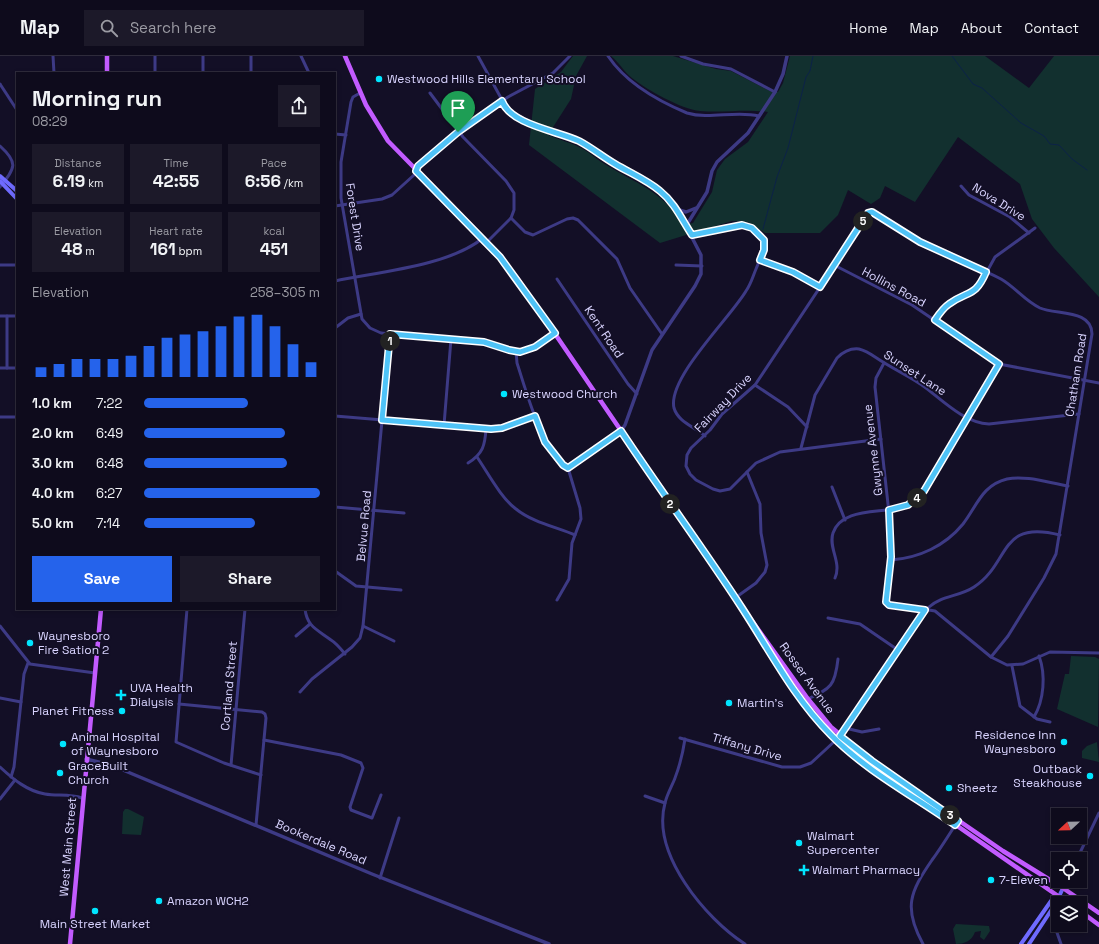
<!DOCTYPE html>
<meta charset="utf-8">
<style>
body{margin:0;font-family:"Space Grotesk",sans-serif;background:#1c1929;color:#f1f3f6;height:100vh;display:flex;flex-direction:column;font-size:15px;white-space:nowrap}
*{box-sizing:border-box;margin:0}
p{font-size:13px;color:#9b9ba3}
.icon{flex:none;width:22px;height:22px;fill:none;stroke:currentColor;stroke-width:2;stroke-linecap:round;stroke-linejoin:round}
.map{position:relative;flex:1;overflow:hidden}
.sheet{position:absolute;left:16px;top:16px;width:320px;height:538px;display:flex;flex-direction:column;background:#0e0b1c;border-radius:0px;box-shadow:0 2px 6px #0003,0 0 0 1px #2e2b3b}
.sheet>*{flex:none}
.needle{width:26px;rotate:248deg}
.tools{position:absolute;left:1051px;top:752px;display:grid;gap:8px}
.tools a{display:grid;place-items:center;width:36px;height:36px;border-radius:0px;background:#0e0b1c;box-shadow:0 2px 6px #0003,0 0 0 1px #2e2b3b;font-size:20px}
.pin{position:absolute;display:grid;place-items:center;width:34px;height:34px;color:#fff;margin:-41px -17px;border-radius:50% 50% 50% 0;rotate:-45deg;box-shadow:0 0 4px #0007}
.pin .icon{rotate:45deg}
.km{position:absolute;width:20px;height:20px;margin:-10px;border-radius:50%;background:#222;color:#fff;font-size:11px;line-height:20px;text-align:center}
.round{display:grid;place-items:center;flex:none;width:42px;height:42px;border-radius:0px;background:#1c1929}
.head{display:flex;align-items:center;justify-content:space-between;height:68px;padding:0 16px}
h1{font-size:22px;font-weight:700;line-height:30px}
.metrics{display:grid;grid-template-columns:repeat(3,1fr);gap:6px;height:68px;padding:4px 16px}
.metrics div{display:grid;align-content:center;border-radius:0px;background:#1c1929;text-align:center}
.metrics b{font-size:17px;font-weight:700}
.metrics small{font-size:11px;font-weight:400}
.metrics p{font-size:11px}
.chart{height:112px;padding:8px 16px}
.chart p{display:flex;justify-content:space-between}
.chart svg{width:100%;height:72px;margin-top:4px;stroke:#2563eb;stroke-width:6}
.primary-button{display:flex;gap:8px;margin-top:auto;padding:8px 16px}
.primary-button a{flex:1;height:46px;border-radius:0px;background:#2563eb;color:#fff;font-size:16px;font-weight:700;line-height:46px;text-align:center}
.primary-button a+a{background:#1c1929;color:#f1f3f6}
ul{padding:0 16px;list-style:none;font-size:13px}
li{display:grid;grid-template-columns:64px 48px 1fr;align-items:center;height:30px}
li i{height:10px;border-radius:5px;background:#2563eb}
header{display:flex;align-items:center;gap:24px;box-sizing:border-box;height:56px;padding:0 20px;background:#0e0b1c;border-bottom:1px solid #2e2b3b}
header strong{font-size:19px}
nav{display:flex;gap:22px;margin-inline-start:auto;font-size:14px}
.search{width:280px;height:36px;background:#1c1929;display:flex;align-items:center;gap:10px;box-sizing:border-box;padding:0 14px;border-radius:0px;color:#9b9ba3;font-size:15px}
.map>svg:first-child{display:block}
</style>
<header>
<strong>Map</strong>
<div class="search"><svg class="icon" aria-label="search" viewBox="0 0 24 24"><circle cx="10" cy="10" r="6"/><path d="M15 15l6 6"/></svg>Search here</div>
<nav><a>Home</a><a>Map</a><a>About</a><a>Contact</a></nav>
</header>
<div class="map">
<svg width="1099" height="888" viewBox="0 0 1099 888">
<rect width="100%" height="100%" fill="#130f26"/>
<g fill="#12302f">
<path d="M573,0H587L576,20L571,43L548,79C559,84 573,87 583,93C590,97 596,103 603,107C636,128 662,134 683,169L693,167L712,136L717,114L725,103L748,86L768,56C745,53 723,57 700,55C681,53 647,34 632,22C624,16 619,6 611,0H673L716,13L731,15L770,35L778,36L783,27L790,0H985L1029,32L1054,0H1099V241L1054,192L1032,163L1020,128L958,81L915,146L885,130L880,142L871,148L848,134L838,159L820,177H765L748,166L732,165L660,187L529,89L535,33L561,16Z"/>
<path d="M1071,600L1095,601L1099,603L1098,671L1057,653L1065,618H1069Z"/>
<path d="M1097,686L1099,706L1082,702V695L1087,690Z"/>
<path d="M125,753H128L144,761L141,779L122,778L123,756Z"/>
<path d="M956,868L989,870L990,875L984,884L980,881L981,875L975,876C972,885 964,888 956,888L953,873Z"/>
</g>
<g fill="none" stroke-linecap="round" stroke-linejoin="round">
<g stroke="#0c2248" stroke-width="1">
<path d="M952,0L973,28L982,32L1021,67L1044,80L1050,88L1059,89L1072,103L1087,114"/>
<path d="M763,173L777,121L788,92L806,21L810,15L813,0"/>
</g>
<g stroke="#3d3a85" stroke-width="3">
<path d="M53,0L54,17"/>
<path d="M155,0V17"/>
<path d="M203,0V17"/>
<path d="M251,0V17"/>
<path d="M301,0L309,17"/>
<path d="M478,0L507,53L538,71L579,85L614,108L654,130L672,147L686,170"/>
<path d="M608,0C626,27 658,45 687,57C710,64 735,54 759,60"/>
<path d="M681,0L703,8L731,13L775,36"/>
<path d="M0,28L17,54"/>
<path d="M360,37L353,41L351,46L341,106V142L362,263L370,272L381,277L484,286L509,294L519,296L535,291L555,277"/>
<path d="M430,37L463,81L506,125L514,137V154L511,162L487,186"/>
<path d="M335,78L346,79"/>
<path d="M0,90C19,107 15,112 0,131"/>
<path d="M961,130L969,139L1010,161L1029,177"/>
<path d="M335,150L382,143L392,139L414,119L418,110L458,76L508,41L553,17L570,0"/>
<path d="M511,162L525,176L533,179L567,163L573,162L578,164L617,203L630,232L662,278"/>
<path d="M692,179L746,169C773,177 764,194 756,213C753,220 751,228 746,235C731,261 667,322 674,352C678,366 695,371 705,380"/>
<path d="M760,204L793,216L820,231"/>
<path d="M0,209H17"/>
<path d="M676,209L702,210"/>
<path d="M834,209L912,249L999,308L1099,327"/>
<path d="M557,223L628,328L637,338"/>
<path d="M335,225C378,216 449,210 483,182"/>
<path d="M0,260H17"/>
<path d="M935,264L950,247L969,238L978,232L995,201L1035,172"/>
<path d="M335,272L348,262L361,258"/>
<path d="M516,295L517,307C525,331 544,402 568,412"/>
<path d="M884,307L876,322L875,331L891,475V508L885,544L887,547L935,555L991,601L1007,609L1023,608L1050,596L1099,597"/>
<path d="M0,312H17"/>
<path d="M7,312V260"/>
<path d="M755,329L788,351L807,371"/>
<path d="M335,360L491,373L502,372L535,360"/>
<path d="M0,361H16"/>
<path d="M444,369L451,283"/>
<path d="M881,383L780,396L756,407L730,433L720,435L713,433L696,424L690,418L686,410L687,399L691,392L710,374L722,358L755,329L870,156H874C889,166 904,177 920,186C946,200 974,209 1001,223C1015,231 1025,245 1040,252C1056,259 1092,253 1092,278L1056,498L1044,522L1008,580L991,601"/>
<path d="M801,392L815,339L837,302C843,296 850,292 859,293C868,295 876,302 883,306C897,315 913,322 926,332C943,345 965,367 989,368L1079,358"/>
<path d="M477,401C488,417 501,442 516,453C532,466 556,471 575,479"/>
<path d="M468,407C483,398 485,389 486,373"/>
<path d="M568,412L621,375"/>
<path d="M832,431L845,464"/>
<path d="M335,451L404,457"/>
<path d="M891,504C919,502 945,490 963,468C977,450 982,429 1007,423C1026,419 1049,427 1068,430"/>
<path d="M335,515L356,530L401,534"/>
<path d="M835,522C842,506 828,492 833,477C842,451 881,458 902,451C909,449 914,445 920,440L999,308"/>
<path d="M735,542L756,527L765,516L767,509L761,477L760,448L747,416"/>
<path d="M557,544L569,523L572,487L581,463L580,452L568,412"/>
<path d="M187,553L176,686L224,707L261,719"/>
<path d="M305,553C307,571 318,574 331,584C336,587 341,593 345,598"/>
<path d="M828,562L860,568L898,594"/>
<path d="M0,570L30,608L95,617"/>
<path d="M363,570L394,585"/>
<path d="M296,580L310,568"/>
<path d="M1012,610L1020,650L1037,663L1050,666"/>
<path d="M300,636L312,623L352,591L360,582L363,570L390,278"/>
<path d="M0,642L21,646"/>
<path d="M808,643C831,632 835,630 838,603"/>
<path d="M179,648L262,656L265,658L266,662L256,769"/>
<path d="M1034,661C1044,644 1046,619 1039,600"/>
<path d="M845,672L862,676L879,673"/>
<path d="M680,682L782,711H800L811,707L836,684L929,551C942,539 959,541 974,531C1011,507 998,463 1060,479"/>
<path d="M685,683C683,696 680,709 675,722C672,730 667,738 665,747C651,798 706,863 745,888"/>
<path d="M264,684L341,699L361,707L363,712L350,751L351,754L372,762L381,739"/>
<path d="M231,709L245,553"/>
<path d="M0,711C13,723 27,735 45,738C57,740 70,738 82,742"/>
<path d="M11,721L14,711L24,618L28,607"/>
<path d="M645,740L665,747"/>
<path d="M0,743L15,724"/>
<path d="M1077,803L1099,757"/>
<path d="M380,822L399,762"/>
<path d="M1063,832L1066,825"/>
<path d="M1055,871L1061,888"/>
<path d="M923,888C903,852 910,836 932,804C941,792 948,780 956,768"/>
</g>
<g stroke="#3d3a85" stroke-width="3.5">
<path d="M676,153L686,156L696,152"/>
<path d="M621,375L625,369L652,294L695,230L701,218V199L686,170L707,136L712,115L717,106L748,77L775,36L783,18L787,0"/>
<path d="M86,703L111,709L372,818L549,888"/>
</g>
<g stroke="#6f6bff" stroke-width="4">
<path d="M0,120L17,135"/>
<path d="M0,125L17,143"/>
<path d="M1021,888L1051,845L1058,840"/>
<path d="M1029,888L1056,847L1063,832"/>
</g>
<g stroke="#c25bff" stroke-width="4.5">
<path d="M107,0V17"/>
<path d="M345,0L366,49L388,85L487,186L517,222L724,526L808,643L831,671L872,705L1003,795L1063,832L1099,857"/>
<path d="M750,565C776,610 805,656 844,691L1068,847"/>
<path d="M1080,855L1099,869"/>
<path d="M70,888L101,553"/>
</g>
</g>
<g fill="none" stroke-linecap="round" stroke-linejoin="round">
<defs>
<path id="route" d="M502,45C511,69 558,75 579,85C592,92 603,101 615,108C630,117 647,124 660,135C675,147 682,164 692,179L742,169L752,172L764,184V194L760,204L793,216L820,231L862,166L868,157L872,156L920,186L986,216C975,242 968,234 949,248C943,252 939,258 935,264L999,308L924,435L908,449L889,454L891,501L886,546L889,549L925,554L840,680L872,705L958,765L955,769C914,740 866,715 831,679C794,642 770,595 742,552C703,492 660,434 621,375L568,412L563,409L545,386L535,360L502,372L491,373L382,364L390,278L484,286L509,294L520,296L535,291L555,277L500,201L416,115L418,110L458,76Z"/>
</defs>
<use href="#route" stroke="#fff" stroke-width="8"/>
<use href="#route" stroke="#4fc3f7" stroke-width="5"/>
</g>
<g fill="#00e5ff" stroke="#130f26" stroke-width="1.5">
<circle cx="379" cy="23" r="4"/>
<circle cx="504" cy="338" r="4"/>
<circle cx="30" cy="587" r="4"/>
<path d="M119 633h4v4h4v4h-4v4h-4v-4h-4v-4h4z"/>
<circle cx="729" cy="647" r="4"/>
<circle cx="122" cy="655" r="4"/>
<circle cx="1064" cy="686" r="4"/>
<circle cx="63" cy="688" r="4"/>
<circle cx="60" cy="717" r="4"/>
<circle cx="1090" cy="720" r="4"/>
<circle cx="949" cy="732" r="4"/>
<circle cx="799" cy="787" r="4"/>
<path d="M802 808h4v4h4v4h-4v4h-4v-4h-4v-4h4z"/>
<circle cx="991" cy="824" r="4"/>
<circle cx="159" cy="845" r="4"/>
<circle cx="95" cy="855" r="4"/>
</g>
<g text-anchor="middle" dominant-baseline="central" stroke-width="4" stroke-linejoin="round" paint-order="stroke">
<g font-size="12" fill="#d9d4ff" stroke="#130f26" text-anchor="start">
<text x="387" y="23">Westwood Hills Elementary School</text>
<text x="512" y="338">Westwood Church</text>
<text x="38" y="580">Waynesboro<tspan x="38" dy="14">Fire Sation 2</tspan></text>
<text x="130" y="632">UVA Health<tspan x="130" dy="14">Dialysis</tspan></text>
<text x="737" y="647">Martin's</text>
<text x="114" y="655" text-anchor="end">Planet Fitness</text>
<text x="1056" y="679" text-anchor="end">Residence Inn<tspan x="1056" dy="14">Waynesboro</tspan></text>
<text x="71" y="681">Animal Hospital<tspan x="71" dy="14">of Waynesboro</tspan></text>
<text x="68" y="710">GraceBuilt<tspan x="68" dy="14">Church</tspan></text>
<text x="1082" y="713" text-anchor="end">Outback<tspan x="1082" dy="14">Steakhouse</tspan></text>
<text x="957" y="732">Sheetz</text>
<text x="807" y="780">Walmart<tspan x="807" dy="14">Supercenter</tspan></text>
<text x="812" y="814">Walmart Pharmacy</text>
<text x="999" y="824">7-Eleven</text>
<text x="167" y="845">Amazon WCH2</text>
<text x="95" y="868" text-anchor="middle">Main Street Market</text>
</g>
<g font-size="12" fill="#d9d4ff" stroke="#130f26">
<text transform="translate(999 146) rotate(32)">Nova Drive</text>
<text transform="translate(355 161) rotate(81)">Forest Drive</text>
<text transform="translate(894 231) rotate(28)">Hollins Road</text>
<text transform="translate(604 276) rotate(56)">Kent Road</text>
<text transform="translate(915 317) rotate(33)">Sunset Lane</text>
<text transform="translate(1076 319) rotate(-81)">Chatham Road</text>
<text transform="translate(723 347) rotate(-46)">Fairway Drive</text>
<text transform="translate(873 394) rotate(-97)">Gwynne Avenue</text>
<text transform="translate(364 470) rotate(-85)">Belvue Road</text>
<text transform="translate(807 622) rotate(54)">Rosser Avenue</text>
<text transform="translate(229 630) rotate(-85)">Cortland Street</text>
<text transform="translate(747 691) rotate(16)">Tiffany Drive</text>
<text transform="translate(321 786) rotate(23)">Bookerdale Road</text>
<text transform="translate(68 791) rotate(-85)">West Main Street</text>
</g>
</g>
</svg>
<div class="tools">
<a><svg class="needle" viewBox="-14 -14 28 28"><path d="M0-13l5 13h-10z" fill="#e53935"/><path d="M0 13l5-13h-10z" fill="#9b9ba3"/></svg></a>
<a><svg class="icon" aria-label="locate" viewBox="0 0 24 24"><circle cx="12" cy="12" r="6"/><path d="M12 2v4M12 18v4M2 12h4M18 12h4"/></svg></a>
<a><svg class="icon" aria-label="layers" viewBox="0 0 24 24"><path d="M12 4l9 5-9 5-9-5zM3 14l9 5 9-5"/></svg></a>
</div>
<div class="pin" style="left:458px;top:76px;background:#1e9e55"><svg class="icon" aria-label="arrive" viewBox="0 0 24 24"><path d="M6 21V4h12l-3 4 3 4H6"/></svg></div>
<b class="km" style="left:390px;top:285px">1</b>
<b class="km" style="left:670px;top:448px">2</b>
<b class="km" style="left:950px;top:759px">3</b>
<b class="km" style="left:917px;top:442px">4</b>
<b class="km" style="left:863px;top:165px">5</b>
<section class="sheet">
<div class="head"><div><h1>Morning run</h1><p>08:29</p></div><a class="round"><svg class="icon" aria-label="share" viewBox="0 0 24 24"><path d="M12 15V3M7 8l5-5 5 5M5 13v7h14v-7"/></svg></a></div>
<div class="metrics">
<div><p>Distance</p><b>6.19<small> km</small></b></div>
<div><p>Time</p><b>42:55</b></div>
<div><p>Pace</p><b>6:56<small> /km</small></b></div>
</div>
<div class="metrics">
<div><p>Elevation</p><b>48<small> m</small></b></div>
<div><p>Heart rate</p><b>161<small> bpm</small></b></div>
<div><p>kcal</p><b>451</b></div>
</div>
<div class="chart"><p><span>Elevation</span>258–305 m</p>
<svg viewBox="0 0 160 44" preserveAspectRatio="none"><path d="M5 44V38M15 44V36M25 44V33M35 44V33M45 44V33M55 44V31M65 44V25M75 44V20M85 44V18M95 44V16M105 44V13M115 44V7M125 44V6M135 44V13M145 44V24M155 44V35"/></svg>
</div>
<ul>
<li><b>1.0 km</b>7:22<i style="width:59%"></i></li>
<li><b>2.0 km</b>6:49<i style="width:80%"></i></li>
<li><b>3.0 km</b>6:48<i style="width:81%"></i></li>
<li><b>4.0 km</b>6:27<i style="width:100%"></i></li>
<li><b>5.0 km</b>7:14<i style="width:63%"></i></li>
</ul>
<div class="primary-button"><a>Save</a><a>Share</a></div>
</section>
</div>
